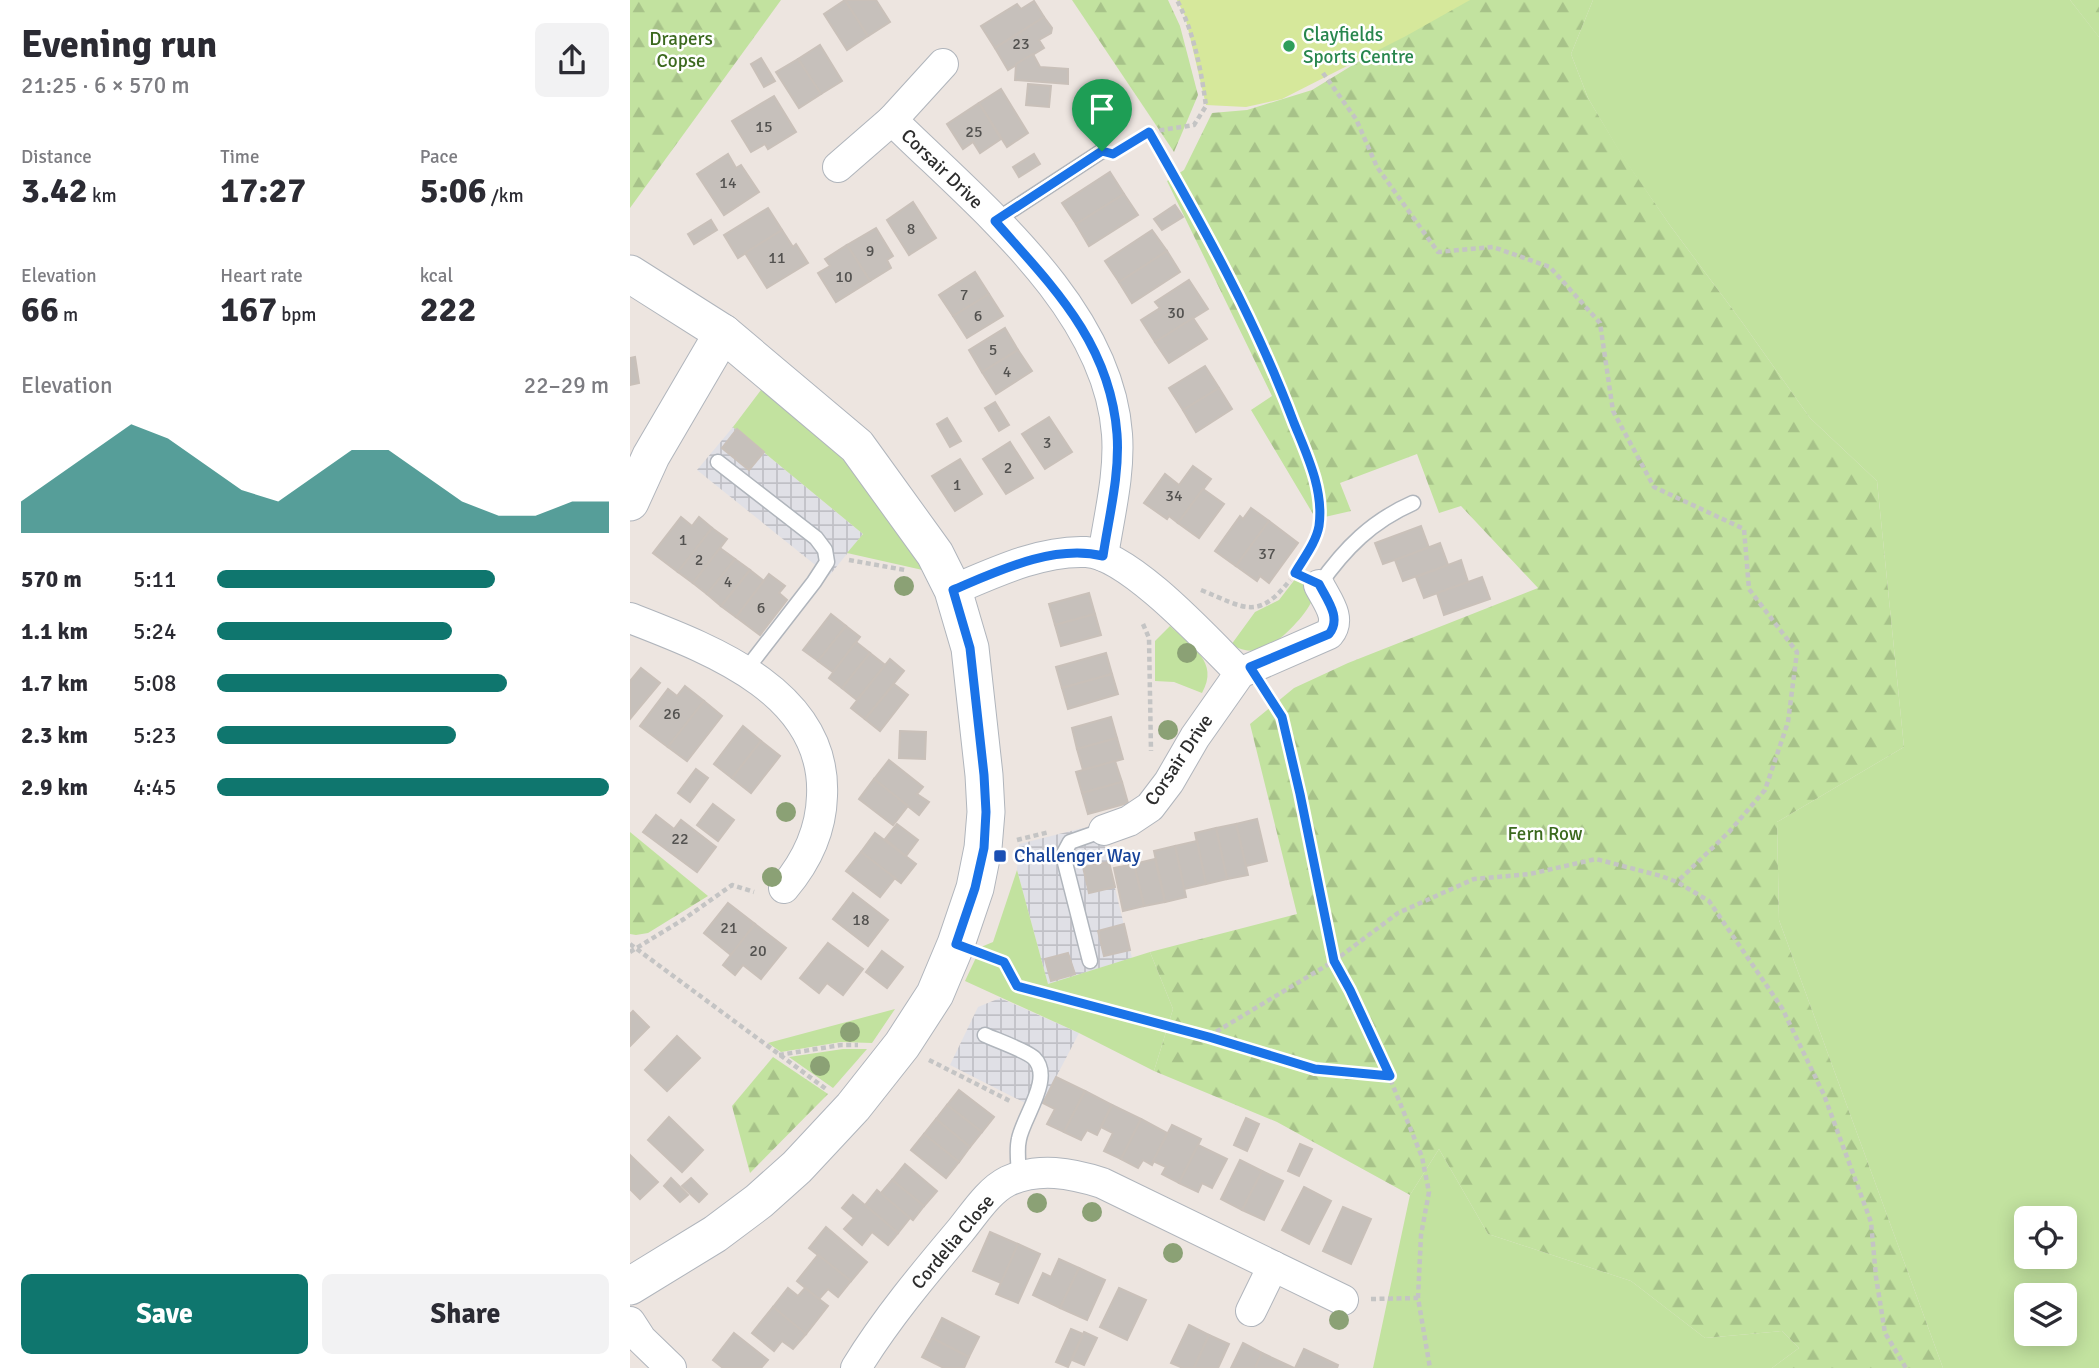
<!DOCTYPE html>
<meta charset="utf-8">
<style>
body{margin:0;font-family:Signika,sans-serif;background:#f2f2f3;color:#2b2b33;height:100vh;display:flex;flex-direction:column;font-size:26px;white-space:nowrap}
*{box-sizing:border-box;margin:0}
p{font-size:23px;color:#7c7c81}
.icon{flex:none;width:38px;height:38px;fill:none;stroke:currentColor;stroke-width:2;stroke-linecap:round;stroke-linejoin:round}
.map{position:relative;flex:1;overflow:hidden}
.sheet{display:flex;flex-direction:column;background:#fff;width:630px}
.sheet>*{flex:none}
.tools{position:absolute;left:1384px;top:1206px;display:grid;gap:14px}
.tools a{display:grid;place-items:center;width:63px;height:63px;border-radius:10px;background:#fff;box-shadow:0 4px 18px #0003;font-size:35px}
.pin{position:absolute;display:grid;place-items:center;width:60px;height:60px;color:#fff;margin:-72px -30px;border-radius:50% 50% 50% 0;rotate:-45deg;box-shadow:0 0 7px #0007}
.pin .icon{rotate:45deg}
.round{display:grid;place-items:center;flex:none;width:74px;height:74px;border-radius:10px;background:#f2f2f3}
.head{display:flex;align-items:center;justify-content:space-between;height:119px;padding:0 21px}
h1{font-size:38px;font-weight:700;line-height:52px}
.figures{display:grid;grid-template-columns:repeat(3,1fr);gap:10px;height:119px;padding:7px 21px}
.figures div{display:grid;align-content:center}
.figures b{font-size:35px;font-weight:700}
.figures small{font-size:19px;font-weight:400}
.figures p{font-size:19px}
.chart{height:196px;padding:14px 21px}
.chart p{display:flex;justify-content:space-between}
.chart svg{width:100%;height:126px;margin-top:7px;fill:#0f766e;opacity:.7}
.action{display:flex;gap:14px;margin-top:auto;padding:14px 21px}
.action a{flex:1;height:80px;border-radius:10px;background:#0f766e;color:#fff;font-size:28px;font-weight:700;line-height:80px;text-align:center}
.action a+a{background:#f2f2f3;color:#2b2b33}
ul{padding:0 21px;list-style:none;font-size:23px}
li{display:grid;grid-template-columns:112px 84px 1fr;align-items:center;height:52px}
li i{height:18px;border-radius:9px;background:#0f766e}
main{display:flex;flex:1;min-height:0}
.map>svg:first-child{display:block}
</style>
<main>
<section class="sheet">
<div class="head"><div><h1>Evening run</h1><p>21:25 · 6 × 570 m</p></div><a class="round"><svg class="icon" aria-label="share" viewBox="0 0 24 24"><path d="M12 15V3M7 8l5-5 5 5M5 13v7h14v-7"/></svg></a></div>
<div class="figures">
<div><p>Distance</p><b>3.42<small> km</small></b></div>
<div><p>Time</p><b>17:27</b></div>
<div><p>Pace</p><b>5:06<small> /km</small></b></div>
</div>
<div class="figures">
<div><p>Elevation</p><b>66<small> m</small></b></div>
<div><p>Heart rate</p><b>167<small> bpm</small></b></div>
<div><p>kcal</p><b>222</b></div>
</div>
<div class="chart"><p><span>Elevation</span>22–29 m</p>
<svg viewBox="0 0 160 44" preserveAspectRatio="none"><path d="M0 44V33L10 24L20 15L30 6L40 11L50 20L60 29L70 33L80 24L90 15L100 15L110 24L120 33L130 38L140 38L150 33L160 33V44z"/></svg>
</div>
<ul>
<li><b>570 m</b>5:11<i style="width:71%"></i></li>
<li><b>1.1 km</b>5:24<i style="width:60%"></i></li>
<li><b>1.7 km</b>5:08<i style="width:74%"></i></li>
<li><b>2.3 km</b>5:23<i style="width:61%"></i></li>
<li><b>2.9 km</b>4:45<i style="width:100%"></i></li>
</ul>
<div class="action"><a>Save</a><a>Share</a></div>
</section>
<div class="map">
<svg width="1469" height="1368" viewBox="0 0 1469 1368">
<defs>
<pattern id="industrial-grid" width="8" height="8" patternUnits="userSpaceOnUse" patternTransform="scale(1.75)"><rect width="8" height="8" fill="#e0e0e6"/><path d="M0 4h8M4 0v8" fill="none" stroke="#c0c0c6"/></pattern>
<pattern id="forest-firs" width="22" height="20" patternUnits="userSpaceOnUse" patternTransform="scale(1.75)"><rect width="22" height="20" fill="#c2e29f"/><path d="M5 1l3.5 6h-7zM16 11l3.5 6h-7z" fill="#a7c289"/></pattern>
</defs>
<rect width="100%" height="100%" fill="#ede5e0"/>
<g fill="url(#industrial-grid)">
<path d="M103,427L233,534L199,576L67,470Z"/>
<path d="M453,828L472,835L502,958L418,984L387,870L389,844Z"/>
<path d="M370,998L449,1033L409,1110L320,1065L348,1007Z"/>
</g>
<g fill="#c2e29f" fill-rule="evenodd">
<path d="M963,0H1440L1469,37V1368H1313L1149,920L1147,822L1274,747L1247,481L1180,418L1112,322L1039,224L992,156L958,98L941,54ZM1396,1218H1435V1256H1396ZM1396,1295H1435V1334H1396Z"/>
<path d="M134,386L187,431L228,476L297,571L217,553L233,534L103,427Z"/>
<path d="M666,578L678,587L684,596C678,614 651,641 634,649C623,653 611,650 601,645L625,612L649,600Z"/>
<path d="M540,626C561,646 590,662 572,693L544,682L525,681V641Z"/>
<path d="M387,870L418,984L520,952L543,1009L524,1071L449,1033L335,981L351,947L363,942Z"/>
<path d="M265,1009L242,1043L211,1042L151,1052L138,1043Z"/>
<path d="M213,1049H237L203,1088L159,1057Z"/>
<path d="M809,1149L858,1234L1001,1281L1075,1338L1152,1331L1169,1348L1142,1368H743L780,1195Z"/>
</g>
<g fill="url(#forest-firs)">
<path d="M0,0H151L0,208Z"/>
<path d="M442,0H538L550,26L568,95L544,152Z"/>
<path d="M829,0H963L941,54L958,98L992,155L1039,224L1112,322L1180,418L1247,481L1274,747L1147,822L1149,920L1313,1368H1142L1169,1348L1152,1331L1075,1338L1001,1281L858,1234L809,1149L780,1195L647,1122L524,1071L543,1009L520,952L667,914L620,724L664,688L718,663L908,588L831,506L809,513L787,454L710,483L721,511L686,519L621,410L642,396L537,181L554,170L582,113L617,110L682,90Z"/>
<path d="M1440,0H1469V37L1468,36Z"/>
<path d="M0,832L78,896L18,933L6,935L0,934Z"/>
<path d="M143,1057L198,1094L120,1173L102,1106Z"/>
</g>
<path fill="#d6e89b" d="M547,0H840L776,36L652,99L616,107L576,105L555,16Z"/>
<g fill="#c6c0bb" stroke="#c9c0b9" stroke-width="2">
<path d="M215,0L238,36L217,50L194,14Z"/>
<path d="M215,0H246L260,22L238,36Z"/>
<path d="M404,1L414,17L365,48L351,26L387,4L391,9Z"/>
<path d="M414,17L422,28L421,33L409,40L414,48L378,70L365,48Z"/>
<path d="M190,45L212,81L191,94L168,59Z"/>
<path d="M403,54L410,67L438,69V84L385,80L386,64Z"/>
<path d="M131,58L145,81L134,87L121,64Z"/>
<path d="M168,59L191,94L169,108L146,72Z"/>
<path d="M398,84L421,86L419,107L396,105Z"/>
<path d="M371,89L398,133L377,147L349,103Z"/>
<path d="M144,96L166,132L138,149L135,144L121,152L102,121Z"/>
<path d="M349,103L371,139L350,153L343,142L333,149L317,124Z"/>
<path d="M98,154L106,168L111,165L129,192L94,215L67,174Z"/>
<path d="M404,154L410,164L389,177L383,167Z"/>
<path d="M480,172L494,194L446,224L432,203Z"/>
<path d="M494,194L508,215L459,246L446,224Z"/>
<path d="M283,202L306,238L279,255L257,220Z"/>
<path d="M545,205L553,217L532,230L524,219Z"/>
<path d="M138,208L152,230L108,258L94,235Z"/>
<path d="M81,220L87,230L64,244L58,234Z"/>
<path d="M246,228L263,256L257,260L261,268L240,281L217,245Z"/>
<path d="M152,230L163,247L166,244L178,263L137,288L115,253Z"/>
<path d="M522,230L537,251L489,282L475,261Z"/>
<path d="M217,245L240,281L206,302L188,273L200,266L195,259Z"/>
<path d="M537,251L550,272L502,303L489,282Z"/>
<path d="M345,272L359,294L323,316L309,295Z"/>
<path d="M559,280L578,309L525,342L511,320L530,308L525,302Z"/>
<path d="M359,294L373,316L337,338L323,316Z"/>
<path d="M563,318L577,339L539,363L525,342Z"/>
<path d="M375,328L388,350L352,372L339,350Z"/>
<path d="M388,350L402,371L366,394L352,372Z"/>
<path d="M5,357L9,383L0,385V358Z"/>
<path d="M575,366L589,388L553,410L539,388Z"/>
<path d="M589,388L602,409L566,432L553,410Z"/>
<path d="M365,402L379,425L369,431L355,408Z"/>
<path d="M419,417L442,452L415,469L392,434Z"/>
<path d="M317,418L331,441L320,447L307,424Z"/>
<path d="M107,429L134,452L119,470L92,448Z"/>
<path d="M380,442L403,478L376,494L353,459Z"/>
<path d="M330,459L352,494L325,511L302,476Z"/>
<path d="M563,466L581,479L548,523L539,516L537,519L514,503L535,474L549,485Z"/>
<path d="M573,489L594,504L569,538L548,523Z"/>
<path d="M621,508L639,521L606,566L585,551L610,516L613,519Z"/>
<path d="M51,517L62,526L69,517L82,528L48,572L23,553Z"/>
<path d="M639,521L668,543L639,583L630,576L627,581L606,566Z"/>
<path d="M791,526L799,548L753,564L745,543Z"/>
<path d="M82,528L97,539L63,583L48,572Z"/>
<path d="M810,543L818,565L773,581L765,560Z"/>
<path d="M90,548L105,559L77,594L63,583Z"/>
<path d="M105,559L120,570L91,606L77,594Z"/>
<path d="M831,560L838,582L794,598L786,577Z"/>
<path d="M120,570L134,581L106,617L91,606Z"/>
<path d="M139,574L155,586L149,593L157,600L130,635L106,617Z"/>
<path d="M852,577L860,599L814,615L807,593Z"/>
<path d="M459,593L465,614L425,625L419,604Z"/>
<path d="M201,614L216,626L188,661L173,650Z"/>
<path d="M465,614L471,635L431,646L425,625Z"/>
<path d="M216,626L230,637L203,672L188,661Z"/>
<path d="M226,642L240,653L212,688L199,678Z"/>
<path d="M240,653L255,665L227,700L212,688Z"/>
<path d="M476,653L482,674L432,688L426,667Z"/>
<path d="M260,659L274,671L235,719L221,708Z"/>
<path d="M11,668L30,683L0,719V681Z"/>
<path d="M482,674L488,694L438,709L432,688Z"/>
<path d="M264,684L278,695L250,731L235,719Z"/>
<path d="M55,686L74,701L38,747L10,726L38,689L47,696Z"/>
<path d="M74,701L92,716L57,761L38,747Z"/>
<path d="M481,717L487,738L447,749L442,728Z"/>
<path d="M113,726L131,741L102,778L84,764Z"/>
<path d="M270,731L296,732L295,759L269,758Z"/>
<path d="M487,738L493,759L453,770L447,749Z"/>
<path d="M131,741L150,756L121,793L102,778Z"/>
<path d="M259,760L293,787L287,794L299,802L289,815L244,779Z"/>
<path d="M485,761L492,782L452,793L446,772Z"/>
<path d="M66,769L78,778L60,802L48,793Z"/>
<path d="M244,779L278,806L263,825L229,799Z"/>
<path d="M492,782L498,803L458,814L452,793Z"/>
<path d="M83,804L104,820L88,841L67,825Z"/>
<path d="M26,815L44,829L51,820L86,847L67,872L13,832Z"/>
<path d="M627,819L637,861L616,866L606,824Z"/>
<path d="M267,824L288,840L276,856L255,839Z"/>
<path d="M606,824L618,875L597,879L586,828Z"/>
<path d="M586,828L597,879L576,884L565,833Z"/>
<path d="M245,833L286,864L271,883L231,852Z"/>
<path d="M567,841L576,884L554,889L545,846Z"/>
<path d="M545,846L556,897L535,902L524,851Z"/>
<path d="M231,852L265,878L250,897L216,871Z"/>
<path d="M525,859L535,902L514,906L504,864Z"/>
<path d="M479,862L485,887L459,893L453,867Z"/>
<path d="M504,864L514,906L493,911L484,868Z"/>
<path d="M223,893L258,920L238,946L203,919Z"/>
<path d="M98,903L125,924L101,955L74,933Z"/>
<path d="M125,924L156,948L131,979L113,965L105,975L93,965Z"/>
<path d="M494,924L500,950L474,956L468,931Z"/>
<path d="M198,943L233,969L213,995L197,983L189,993L170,978Z"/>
<path d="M252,951L273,967L257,988L236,972Z"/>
<path d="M438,953L445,974L421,981L415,959Z"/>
<path d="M3,1011L19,1027L0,1046V1014Z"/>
<path d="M47,1036L70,1058L37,1091L15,1070Z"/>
<path d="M426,1077L455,1091L434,1132L417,1124L425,1109L413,1103Z"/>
<path d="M329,1090L364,1117L352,1132L317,1105Z"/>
<path d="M455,1091L482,1105L467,1135L457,1130L451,1140L434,1132Z"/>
<path d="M317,1105L352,1132L340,1147L306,1119Z"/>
<path d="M482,1105L511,1119L491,1159L474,1151L483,1133L471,1127Z"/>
<path d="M39,1117L73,1150L52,1172L18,1140Z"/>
<path d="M616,1118L629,1124L617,1151L604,1145Z"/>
<path d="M306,1119L340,1147L329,1162L294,1134Z"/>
<path d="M511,1119L537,1133L522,1165L513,1160L508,1168L491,1159Z"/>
<path d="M542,1125L571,1139L549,1183L532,1174L536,1167L523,1161Z"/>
<path d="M294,1134L329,1162L316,1178L281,1150Z"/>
<path d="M670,1144L682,1149L669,1176L658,1171Z"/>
<path d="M568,1145L597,1159L582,1188L572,1183L568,1192L549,1183Z"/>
<path d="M0,1155L28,1182L10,1199L0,1189Z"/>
<path d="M610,1160L632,1171L612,1210L591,1199Z"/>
<path d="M275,1164L307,1191L294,1206L262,1180Z"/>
<path d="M632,1171L653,1181L634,1220L612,1210Z"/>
<path d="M41,1178L58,1195L50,1202L34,1186Z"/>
<path d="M61,1178L77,1194L69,1202L52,1186Z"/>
<path d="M262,1180L294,1206L283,1220L250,1194Z"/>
<path d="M674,1187L701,1201L679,1244L652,1230Z"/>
<path d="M247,1190L280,1218L268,1233L235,1205Z"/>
<path d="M223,1195L268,1233L258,1245L242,1232L232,1245L214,1229L224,1218L212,1208Z"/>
<path d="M713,1207L741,1219L721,1264L693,1251Z"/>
<path d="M196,1227L237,1262L221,1281L179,1248Z"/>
<path d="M360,1232L388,1244L371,1283L343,1271Z"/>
<path d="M388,1244L410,1254L388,1303L366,1294Z"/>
<path d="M188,1255L221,1281L208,1297L198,1289L189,1299L167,1281Z"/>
<path d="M429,1259L449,1268L430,1308L403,1295L413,1273L421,1277Z"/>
<path d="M449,1268L475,1280L457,1320L430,1308Z"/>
<path d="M158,1288L168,1296L175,1288L198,1306L176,1334L143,1307Z"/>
<path d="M489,1288L516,1300L497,1340L470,1327Z"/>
<path d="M143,1307L176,1334L163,1349L152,1341L144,1351L122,1333Z"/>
<path d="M312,1318L349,1337L339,1357L302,1338Z"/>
<path d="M559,1325L579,1335L564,1368H553L541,1363Z"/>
<path d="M441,1329L453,1334L438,1367L426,1362Z"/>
<path d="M454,1332L467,1338L454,1365L442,1360Z"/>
<path d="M104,1333L138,1360L131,1368H93L83,1360Z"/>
<path d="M579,1335L599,1344L588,1368H564Z"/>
<path d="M302,1338L339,1357L334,1368H314L292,1357Z"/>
<path d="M613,1343L632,1353L625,1368H601Z"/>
<path d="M674,1349L708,1365L707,1368H665Z"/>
<path d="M632,1353L664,1368H625Z"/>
</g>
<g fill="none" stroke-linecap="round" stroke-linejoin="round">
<defs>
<g id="service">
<path d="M365,221L472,151"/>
<path d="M88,462L186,538L195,550L197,562L184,582L115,671"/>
<path d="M689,585C715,548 742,521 783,503"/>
<path d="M460,961L433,855L440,842L474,830"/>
<path d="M355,1035C366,1040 397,1051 404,1058C424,1078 393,1117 389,1139C386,1151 389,1165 389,1177"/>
</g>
<g id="minor">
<path d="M262,120C347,204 478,307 487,434C490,474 479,516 473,556"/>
<path d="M208,167L262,120L313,64"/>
<path d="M323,590C363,573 411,550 456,552C499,554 578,641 610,673"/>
<path d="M0,618C80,649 197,692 192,796C191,831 176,862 154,888"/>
<path d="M474,830L499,821L520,807L539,782L565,737L610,673L699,634C712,618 697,601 689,585"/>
<path d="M621,1311L643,1266"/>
<path d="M0,1322L11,1339L41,1368"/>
<path d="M226,1368C256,1319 293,1275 330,1231C344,1214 358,1191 378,1181C409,1167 441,1173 472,1183L713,1300"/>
</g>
<g id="tertiary">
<path d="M0,274L93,333L227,446L305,554L323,590L340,648L354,775L356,812L353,848L345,888L326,944L305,994L272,1045L223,1107L167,1167L129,1201L85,1234L0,1286"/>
<path d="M0,502L21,456L93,333"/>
</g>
</defs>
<use href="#service" stroke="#b0b5bc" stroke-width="17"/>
<use href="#minor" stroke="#b0b5bc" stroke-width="32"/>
<use href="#tertiary" stroke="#b0b5bc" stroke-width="39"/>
<g stroke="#c4c4c4" stroke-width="4.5" stroke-dasharray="5 3.5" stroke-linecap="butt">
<path d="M693,73L726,119L747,167L808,252L863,247L920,267L970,323L983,411L1024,487L1114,529L1119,589L1167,652L1158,722L1135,790L1099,832L1047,882"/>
<path d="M519,132C573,226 626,321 664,423C677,455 694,490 689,526C687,538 679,549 673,560"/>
<path d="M492,149L519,132L564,125L576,106C571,69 564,33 547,0"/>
<path d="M219,560L275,570"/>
<path d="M571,590C614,607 627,622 660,580"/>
<path d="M513,624L519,638L521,751"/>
<path d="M387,840L419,832"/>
<path d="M0,944L196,1089"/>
<path d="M0,952L54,919L102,885L124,892"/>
<path d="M356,956L374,962L387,987L579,1037L685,1069L759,1076"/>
<path d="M579,1036L704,961L670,794L652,717L638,694"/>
<path d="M149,1055L211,1045H228"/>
<path d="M299,1060L382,1102"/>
<path d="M788,1298L791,1235L799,1192L792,1157L759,1076L720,991L704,961L768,913L844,879L900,874L966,859L1031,876L1047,882L1079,901L1152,1008L1194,1095L1241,1222L1246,1277L1255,1333L1276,1368"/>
<path d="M741,1299L788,1298L800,1368"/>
</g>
<use href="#service" stroke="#fff" stroke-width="14"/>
<use href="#minor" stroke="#fff" stroke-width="30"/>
<use href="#tertiary" stroke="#fff" stroke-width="37"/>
</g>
<g fill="#8ba175">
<circle cx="274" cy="586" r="10"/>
<circle cx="557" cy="653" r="10"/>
<circle cx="538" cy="730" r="10"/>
<circle cx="156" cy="812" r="10"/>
<circle cx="142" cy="877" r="10"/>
<circle cx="220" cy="1032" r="10"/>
<circle cx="190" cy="1066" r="10"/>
<circle cx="407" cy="1203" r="10"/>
<circle cx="462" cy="1212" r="10"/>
<circle cx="543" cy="1253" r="10"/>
<circle cx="709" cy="1320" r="10"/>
</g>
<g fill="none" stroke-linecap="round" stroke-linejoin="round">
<defs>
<path id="route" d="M519,132C573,226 626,321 664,423C677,455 694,490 689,526C686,543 673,559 665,573L689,584C697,600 712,618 699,634L620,667L652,717L670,794L704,961L720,990L760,1076L685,1069L579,1037L387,986L374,962L326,944L345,888L354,848L356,812L354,775L340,648L323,590C368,571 423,544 473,556C479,516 490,474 487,434C480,342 422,286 365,221L472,151L483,154Z"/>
</defs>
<use href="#route" stroke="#fff" stroke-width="14"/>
<use href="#route" stroke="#1a73e8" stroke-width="9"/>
</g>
<circle fill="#2e9e5b" stroke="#fff" stroke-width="2.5" cx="659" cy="46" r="7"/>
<rect fill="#1a4fb4" stroke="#fff" stroke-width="2.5" x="363" y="849" width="14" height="14" rx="3.5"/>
<g text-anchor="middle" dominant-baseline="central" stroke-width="5" stroke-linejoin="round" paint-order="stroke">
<g font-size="16" fill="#535250">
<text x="391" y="44">23</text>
<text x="134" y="127">15</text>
<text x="344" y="132">25</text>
<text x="98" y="183">14</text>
<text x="281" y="229">8</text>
<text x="240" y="251">9</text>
<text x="147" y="258">11</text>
<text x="214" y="277">10</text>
<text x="334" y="295">7</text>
<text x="546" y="313">30</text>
<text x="348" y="316">6</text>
<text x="363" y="350">5</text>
<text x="377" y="372">4</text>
<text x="417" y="443">3</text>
<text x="378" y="468">2</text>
<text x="327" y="485">1</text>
<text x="544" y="496">34</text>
<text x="53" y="540">1</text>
<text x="637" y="554">37</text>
<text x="69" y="560">2</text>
<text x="98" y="582">4</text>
<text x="131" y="608">6</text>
<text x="42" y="714">26</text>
<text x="50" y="839">22</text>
<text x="231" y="920">18</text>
<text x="99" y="928">21</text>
<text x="128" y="951">20</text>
</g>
<g font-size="19" fill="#27864d" stroke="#fff" text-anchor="start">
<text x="673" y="35">Clayfields<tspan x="673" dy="22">Sports Centre</tspan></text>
</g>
<g font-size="19" fill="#3b691e" stroke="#fff">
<text x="51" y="39">Drapers<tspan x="51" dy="22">Copse</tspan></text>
<text x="915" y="834">Fern Row</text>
</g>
<g font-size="19" fill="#2d2d2d" stroke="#fff">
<text transform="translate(312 169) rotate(44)">Corsair Drive</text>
<text transform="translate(549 760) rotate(-56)">Corsair Drive</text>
<text transform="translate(323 1242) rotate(-50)">Cordelia Close</text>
</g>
<g font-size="19" fill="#164399" stroke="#fff" text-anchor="start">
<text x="384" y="856">Challenger Way</text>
</g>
</g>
</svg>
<div class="tools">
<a><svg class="icon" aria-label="locate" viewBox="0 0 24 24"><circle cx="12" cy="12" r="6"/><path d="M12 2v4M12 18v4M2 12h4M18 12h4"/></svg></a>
<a><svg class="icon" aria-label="layers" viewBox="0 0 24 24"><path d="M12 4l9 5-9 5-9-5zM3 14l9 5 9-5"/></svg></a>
</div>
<div class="pin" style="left:472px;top:151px;background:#1e9e55"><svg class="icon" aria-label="arrive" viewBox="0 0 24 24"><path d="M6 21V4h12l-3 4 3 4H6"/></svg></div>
</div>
</main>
